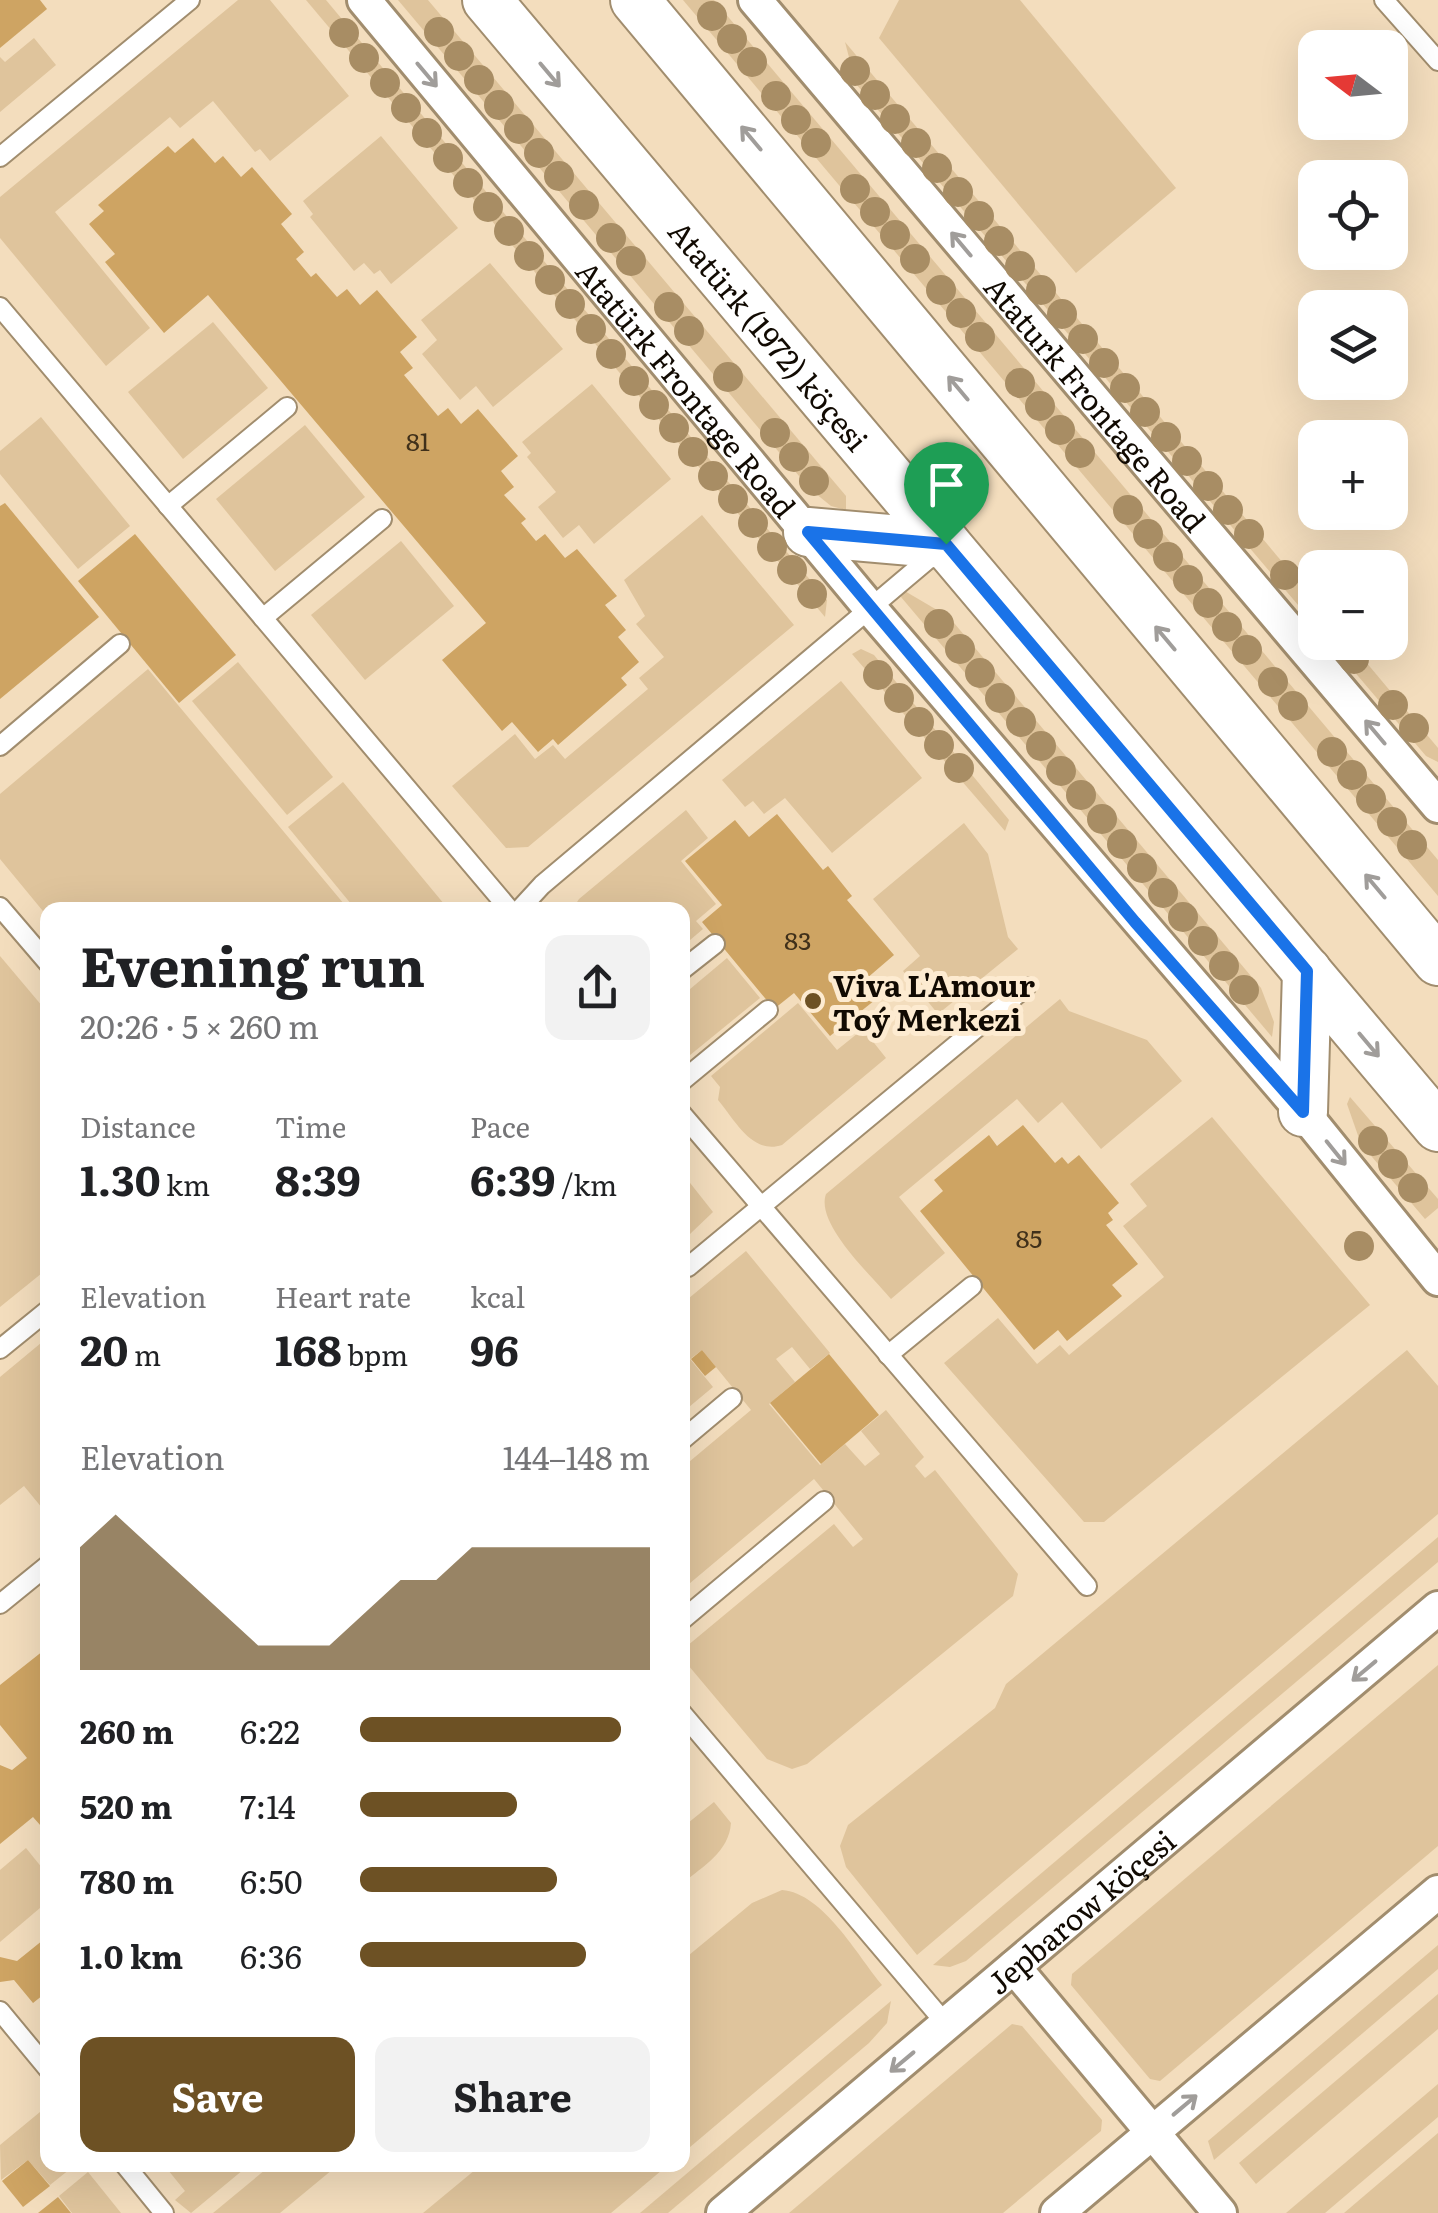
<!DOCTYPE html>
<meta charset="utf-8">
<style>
body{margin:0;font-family:Literata,serif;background:#f2f2f2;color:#202124;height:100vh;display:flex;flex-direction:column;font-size:38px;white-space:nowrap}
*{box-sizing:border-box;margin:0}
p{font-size:32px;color:#757577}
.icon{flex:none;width:55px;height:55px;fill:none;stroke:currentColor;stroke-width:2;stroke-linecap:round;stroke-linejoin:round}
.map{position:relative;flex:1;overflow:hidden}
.drawer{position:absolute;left:40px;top:902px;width:650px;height:1270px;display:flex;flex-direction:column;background:#fff;border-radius:20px;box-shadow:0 10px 40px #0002}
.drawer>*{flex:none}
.needle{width:65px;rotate:286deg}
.fabs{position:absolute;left:1298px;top:30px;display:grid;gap:20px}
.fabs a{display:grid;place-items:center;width:110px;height:110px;border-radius:20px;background:#fff;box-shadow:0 10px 40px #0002;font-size:50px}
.pin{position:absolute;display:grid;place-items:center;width:85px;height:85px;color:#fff;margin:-102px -42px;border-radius:50% 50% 50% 0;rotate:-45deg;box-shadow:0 0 10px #0007}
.pin .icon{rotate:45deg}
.round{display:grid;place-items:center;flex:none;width:105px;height:105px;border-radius:20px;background:#f2f2f2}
.headline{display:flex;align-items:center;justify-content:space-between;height:170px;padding:0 40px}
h1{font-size:55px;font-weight:700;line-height:75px}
.metrics{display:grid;grid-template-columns:repeat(3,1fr);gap:15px;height:170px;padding:10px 40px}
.metrics div{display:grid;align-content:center}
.metrics b{font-size:42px;font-weight:700}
.metrics small{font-size:28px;font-weight:400}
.metrics p{font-size:28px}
.chart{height:280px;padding:20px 40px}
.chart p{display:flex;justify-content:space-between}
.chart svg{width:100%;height:180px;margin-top:10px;fill:#6d5124;opacity:.7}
.action{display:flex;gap:20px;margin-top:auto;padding:20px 40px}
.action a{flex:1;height:115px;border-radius:20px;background:#6d5124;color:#fff;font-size:40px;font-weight:700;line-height:115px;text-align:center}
.action a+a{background:#f2f2f2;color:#202124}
ul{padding:0 40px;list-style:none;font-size:32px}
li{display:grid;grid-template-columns:160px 120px 1fr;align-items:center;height:75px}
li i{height:25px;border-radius:12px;background:#6d5124}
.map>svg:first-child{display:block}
</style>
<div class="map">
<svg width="1438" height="2213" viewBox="0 0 1438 2213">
<rect width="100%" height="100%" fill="#f3ddbd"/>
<g fill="#dfc49c">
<path d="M238,0H270L349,96L270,161L260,149L255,152L213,101L180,128L170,117L55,212L150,328L106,366L0,238V197Z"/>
<path d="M306,0H326L827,600L825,617Z"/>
<path d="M398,0H428L846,496V510L831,506L810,489Z"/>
<path d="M683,0H714L1438,860V896Z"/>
<path d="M899,0H1020L1176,188L1076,273L879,38Z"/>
<path d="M34,38L56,65L0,112V57L5,62Z"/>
<path d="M845,42L1315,601V625L856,84Z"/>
<path d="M381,136L458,228L391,284L380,270L374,274L364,263L354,271L310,217L313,214L303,201Z"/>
<path d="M490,263L563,349L493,407L476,386L460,400L422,354L437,340L421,320Z"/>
<path d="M213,322L268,388L183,459L128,392Z"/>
<path d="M592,384L671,479L594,544L579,525L563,538L538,507L556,492L527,457L531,453L522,442Z"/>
<path d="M41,417L130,526L78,569L0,474V451Z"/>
<path d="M305,425L365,497L275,571L216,499Z"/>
<path d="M702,515L794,625L528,847L506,848L452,786L515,734L535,759L553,745L565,759L648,689L639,678L664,657L636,624L645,616L624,580Z"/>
<path d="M401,541L454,606L365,680L311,615Z"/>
<path d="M903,590L949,617L1261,988L1274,1022L1272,1037L901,597Z"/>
<path d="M1330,643H1350L1438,748V762L1426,756Z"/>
<path d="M861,649L874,655L1009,820L1005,831L852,654Z"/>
<path d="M238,662L333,777L287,815L192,701Z"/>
<path d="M148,669L349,910H48L47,916L0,859V794Z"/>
<path d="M841,681L922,778L832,853L785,798L764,814L753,801L745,807L722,780Z"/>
<path d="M343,782L449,910H356L288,827Z"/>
<path d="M686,810L708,838L681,861L716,904L696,921L703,929L683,946L682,910H572L579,899Z"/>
<path d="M964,823L988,854L1008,937L1018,949L938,1014L903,971L920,956L873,899Z"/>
<path d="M0,956L48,1013L47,1269L0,1307Z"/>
<path d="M727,958L760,998L684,1060L683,995Z"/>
<path d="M1060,999L1069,1011L1147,1040L1182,1081L1101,1149L1062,1102L1038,1123L1017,1099L899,1197L945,1253L891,1299C872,1276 815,1224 826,1194Z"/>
<path d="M798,1003L837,1050L863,1029L886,1058L782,1145C752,1155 735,1120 718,1100L720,1087L711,1076Z"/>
<path d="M1350,1097L1438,1199V1208L1425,1219L1361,1144L1347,1104Z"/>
<path d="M1212,1117L1370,1305L1104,1522H1084L944,1363L998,1318L1037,1364L1060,1345L1069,1355L1164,1277L1123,1226L1147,1206L1130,1184Z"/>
<path d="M683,1174L713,1212L690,1234H683Z"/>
<path d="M746,1251L830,1353L810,1369L792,1347L776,1359L795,1382L769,1404L820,1465L845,1444L865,1466L880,1454L861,1431L886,1410L924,1457L915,1466L925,1478L935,1470L1018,1574L1013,1596L807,1764L792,1769L767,1759L683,1659L687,1646L834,1524L853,1547L863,1539L814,1479L683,1589V1467L751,1410L702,1350L690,1359L713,1387L683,1412V1303Z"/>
<path d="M47,1338V1514L24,1486L0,1505V1377Z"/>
<path d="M1407,1350L1438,1386V1514L917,1955L846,1867L840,1846L848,1825L995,1708L1006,1684Z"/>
<path d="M1438,1537V1562L966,1961L950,1967L933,1965Z"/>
<path d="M1438,1665V1846L1160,2081L1150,2079L1071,1985L1072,1974Z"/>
<path d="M714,1802L731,1823C729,1852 703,1866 683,1883V1827Z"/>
<path d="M26,1848L47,1874V1902L0,1942V1870Z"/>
<path d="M782,1890C823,1893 857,1955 882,1985L683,2153V1960L752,1903Z"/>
<path d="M1438,1945V1969L1214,2160L1208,2141Z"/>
<path d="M1438,1994V2029L1256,2184L1239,2163Z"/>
<path d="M891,2001L887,2023L869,2043L668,2213H640Z"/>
<path d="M1012,2024L1022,2026L1102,2120L1101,2131L1003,2213H789Z"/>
<path d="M1438,2084V2117L1325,2213H1286Z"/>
<path d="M40,2112L47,2122L48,2165H75L50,2185L28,2160L1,2180L0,2145Z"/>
<path d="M1438,2133V2213H1344Z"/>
<path d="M164,2165H249L191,2213L175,2200L185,2191Z"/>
<path d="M271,2165H338L280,2213H213Z"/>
<path d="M481,2165H668L611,2213H423Z"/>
<path d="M88,2172L121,2213H72L59,2196Z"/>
</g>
<g fill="#cea463">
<path d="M0,0H40L47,9L0,48Z"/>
<path d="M193,138L215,163L223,156L241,177L252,167L292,214L281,224L304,252L296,259L311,277L316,273L337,297L347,289L360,305L377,290L417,337L400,352L413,368L404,375L438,416L448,408L461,424L478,409L518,456L501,471L514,487L504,495L526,519L521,523L536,541L545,534L565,558L577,549L617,596L605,605L626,630L618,637L639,662L621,678L627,685L558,745L553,739L538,752L512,722L502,731L442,660L486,623L208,295L164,333L105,262L115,254L89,224L104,211L98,205L168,146L175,153Z"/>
<path d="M5,503L99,617L0,699V506Z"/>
<path d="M135,534L236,655L179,703L78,581Z"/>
<path d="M777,814L823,870L828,866L852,896L847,900L894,955L866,979L880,996L830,1036L794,993L774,1009L702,922L722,905L685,861L735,820L749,837Z"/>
<path d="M1023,1125L1055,1163L1062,1157L1068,1164L1079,1155L1119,1203L1108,1213L1113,1220L1106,1225L1138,1264L1112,1285L1122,1296L1067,1341L1058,1330L1034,1350L920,1211L943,1191L934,1180L989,1135L997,1146Z"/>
<path d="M702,1350L716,1367L705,1376L691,1359Z"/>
<path d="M829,1354L879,1415L821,1464L770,1403Z"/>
<path d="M48,1647V1834L33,1817L0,1844V1765L12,1770L27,1758L0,1725V1685Z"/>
<path d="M48,1936V1991L33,2003L14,1980L0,1982V1957L17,1961Z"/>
<path d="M28,2160L50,2186L23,2207L2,2181Z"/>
<path d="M58,2197L71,2213H38Z"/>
</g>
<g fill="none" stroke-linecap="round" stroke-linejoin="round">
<defs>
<g id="lane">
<path d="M1384,0L1438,61"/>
<path d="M0,157L190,0"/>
<path d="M0,307L510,910"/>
<path d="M168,506L287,407"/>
<path d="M263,618L382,519"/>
<path d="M0,746L120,644"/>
<path d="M0,907L48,963"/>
<path d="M519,910L542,885L938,551"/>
<path d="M682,970L715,944"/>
<path d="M682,1081L768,1010"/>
<path d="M682,1114L1087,1586"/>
<path d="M682,1261L688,1267L1026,987"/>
<path d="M0,1349L48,1310"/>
<path d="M888,1355L972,1286"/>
<path d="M682,1440L732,1398"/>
<path d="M0,1604L48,1565"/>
<path d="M682,1620L824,1501"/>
<path d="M682,1713L946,2024"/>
<path d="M0,2011L48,2069"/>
<path d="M125,2165L164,2213"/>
</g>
<g id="street">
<path id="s1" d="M364,0L870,608L1303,1112L1438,1279"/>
<path id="s2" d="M755,0L1438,806"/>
<path d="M1014,1967L1220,2213"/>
<path id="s3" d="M723,2213L1438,1608"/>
<path d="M1057,2213L1438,1892"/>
</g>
<g id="secondary">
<path id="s4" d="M487,0L1438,1127"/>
<path d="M635,0L1438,961"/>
<path d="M808,532L946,544"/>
<path d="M1303,1112L1307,971"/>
</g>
</defs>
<use href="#lane" stroke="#a18d6e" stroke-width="22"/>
<use href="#street" stroke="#a18d6e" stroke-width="38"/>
<use href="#secondary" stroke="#a18d6e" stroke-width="52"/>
<use href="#lane" stroke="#fff" stroke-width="18"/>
<use href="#street" stroke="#fff" stroke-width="32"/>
<use href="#secondary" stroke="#fff" stroke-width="48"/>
</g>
<g fill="#a88d64">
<circle cx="712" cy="16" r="15"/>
<circle cx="439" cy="32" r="15"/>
<circle cx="344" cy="33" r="15"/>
<circle cx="732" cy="39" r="15"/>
<circle cx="459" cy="56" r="15"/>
<circle cx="364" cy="58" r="15"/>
<circle cx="752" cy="62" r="15"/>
<circle cx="855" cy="71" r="15"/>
<circle cx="479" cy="80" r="15"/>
<circle cx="385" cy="83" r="15"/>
<circle cx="875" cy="95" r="15"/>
<circle cx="776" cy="96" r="15"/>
<circle cx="499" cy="105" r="15"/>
<circle cx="406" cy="108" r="15"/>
<circle cx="895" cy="119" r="15"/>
<circle cx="796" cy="120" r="15"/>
<circle cx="519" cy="129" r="15"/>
<circle cx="427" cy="133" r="15"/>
<circle cx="816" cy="143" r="15"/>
<circle cx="916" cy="143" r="15"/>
<circle cx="539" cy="153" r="15"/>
<circle cx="448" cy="158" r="15"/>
<circle cx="937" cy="168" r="15"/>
<circle cx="559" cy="176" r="15"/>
<circle cx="468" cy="183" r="15"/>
<circle cx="855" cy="189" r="15"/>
<circle cx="958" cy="192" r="15"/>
<circle cx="584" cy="205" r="15"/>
<circle cx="488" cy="207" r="15"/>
<circle cx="875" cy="212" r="15"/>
<circle cx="979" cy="216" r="15"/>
<circle cx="509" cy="231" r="15"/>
<circle cx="895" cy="235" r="15"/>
<circle cx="611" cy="238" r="15"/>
<circle cx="999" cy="241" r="15"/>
<circle cx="529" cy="256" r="15"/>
<circle cx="915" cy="259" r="15"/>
<circle cx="631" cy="261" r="15"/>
<circle cx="1020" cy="266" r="15"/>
<circle cx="550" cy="280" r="15"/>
<circle cx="941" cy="290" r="15"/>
<circle cx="1041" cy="290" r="15"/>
<circle cx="570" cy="304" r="15"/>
<circle cx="669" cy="307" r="15"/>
<circle cx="961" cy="313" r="15"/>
<circle cx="1062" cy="314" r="15"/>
<circle cx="591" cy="329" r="15"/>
<circle cx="689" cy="331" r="15"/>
<circle cx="980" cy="337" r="15"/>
<circle cx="1083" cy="339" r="15"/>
<circle cx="611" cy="354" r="15"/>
<circle cx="1104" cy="363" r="15"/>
<circle cx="728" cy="377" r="15"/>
<circle cx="634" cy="381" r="15"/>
<circle cx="1020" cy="383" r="15"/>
<circle cx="1125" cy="388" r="15"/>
<circle cx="654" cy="405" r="15"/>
<circle cx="1040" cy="406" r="15"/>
<circle cx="1145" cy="412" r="15"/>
<circle cx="674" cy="428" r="15"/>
<circle cx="1060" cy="430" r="15"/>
<circle cx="775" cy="433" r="15"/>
<circle cx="1166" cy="437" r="15"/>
<circle cx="693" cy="452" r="15"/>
<circle cx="1080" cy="453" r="15"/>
<circle cx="794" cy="457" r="15"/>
<circle cx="1187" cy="461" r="15"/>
<circle cx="713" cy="476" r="15"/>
<circle cx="814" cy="481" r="15"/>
<circle cx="1208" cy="486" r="15"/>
<circle cx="733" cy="499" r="15"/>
<circle cx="1128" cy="510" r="15"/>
<circle cx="1228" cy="510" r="15"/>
<circle cx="753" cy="523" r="15"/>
<circle cx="1148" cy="534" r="15"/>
<circle cx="1249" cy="534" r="15"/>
<circle cx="772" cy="547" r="15"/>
<circle cx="1168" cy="557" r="15"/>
<circle cx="792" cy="570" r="15"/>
<circle cx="1285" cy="575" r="15"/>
<circle cx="1188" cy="580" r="15"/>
<circle cx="812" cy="594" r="15"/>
<circle cx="1208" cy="603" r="15"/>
<circle cx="939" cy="624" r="15"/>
<circle cx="1227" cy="627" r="15"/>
<circle cx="960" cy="649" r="15"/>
<circle cx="1247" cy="650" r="15"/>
<circle cx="1354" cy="659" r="15"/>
<circle cx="980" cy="673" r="15"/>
<circle cx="878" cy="675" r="15"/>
<circle cx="1273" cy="682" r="15"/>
<circle cx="899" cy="698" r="15"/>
<circle cx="1000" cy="698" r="15"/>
<circle cx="1393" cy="705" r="15"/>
<circle cx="1293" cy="706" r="15"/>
<circle cx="919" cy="722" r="15"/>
<circle cx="1021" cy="722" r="15"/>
<circle cx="1414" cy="728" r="15"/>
<circle cx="939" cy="745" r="15"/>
<circle cx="1041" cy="746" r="15"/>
<circle cx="1332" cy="752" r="15"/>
<circle cx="959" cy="768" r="15"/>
<circle cx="1061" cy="771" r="15"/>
<circle cx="1352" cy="775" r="15"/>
<circle cx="1081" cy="795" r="15"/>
<circle cx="1371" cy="799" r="15"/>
<circle cx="1102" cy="819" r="15"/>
<circle cx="1392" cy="822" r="15"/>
<circle cx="1122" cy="844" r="15"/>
<circle cx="1412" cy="845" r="15"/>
<circle cx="1142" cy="868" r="15"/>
<circle cx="1163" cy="893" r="15"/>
<circle cx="1183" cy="917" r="15"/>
<circle cx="1203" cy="941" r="15"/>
<circle cx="1224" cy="966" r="15"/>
<circle cx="1244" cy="990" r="15"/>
<circle cx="1373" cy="1141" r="15"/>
<circle cx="1393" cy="1164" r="15"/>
<circle cx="1413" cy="1188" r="15"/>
<circle cx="1359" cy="1246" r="15"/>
</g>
<defs><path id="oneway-shaft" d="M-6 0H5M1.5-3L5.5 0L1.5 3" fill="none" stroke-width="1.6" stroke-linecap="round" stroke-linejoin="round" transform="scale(2.5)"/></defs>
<g stroke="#a09d9a">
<use href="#oneway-shaft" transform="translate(427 75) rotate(50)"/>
<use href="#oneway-shaft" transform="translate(550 75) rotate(50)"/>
<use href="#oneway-shaft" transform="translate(751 138) rotate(-130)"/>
<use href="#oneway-shaft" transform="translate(961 244) rotate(-130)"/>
<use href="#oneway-shaft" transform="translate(958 388) rotate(-130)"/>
<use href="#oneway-shaft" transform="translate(1165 638) rotate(-130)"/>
<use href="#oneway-shaft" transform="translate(1375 732) rotate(-130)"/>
<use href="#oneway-shaft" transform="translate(1375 886) rotate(-130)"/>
<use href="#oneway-shaft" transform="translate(1369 1045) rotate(50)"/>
<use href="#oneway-shaft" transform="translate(1336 1153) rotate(51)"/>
<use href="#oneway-shaft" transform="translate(1364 1671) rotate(140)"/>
<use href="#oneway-shaft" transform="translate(902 2062) rotate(140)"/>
<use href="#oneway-shaft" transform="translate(1185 2105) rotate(-40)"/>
</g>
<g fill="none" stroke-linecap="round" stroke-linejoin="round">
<defs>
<path id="route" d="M808,532L946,544L1307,971L1303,1112L1135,922Z"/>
</defs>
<use href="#route" stroke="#fff" stroke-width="20"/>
<use href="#route" stroke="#1a73e8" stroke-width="12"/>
</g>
<circle fill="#6d5124" stroke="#fdebd1" stroke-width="4" cx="813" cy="1001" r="10"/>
<g text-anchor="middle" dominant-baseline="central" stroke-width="10" stroke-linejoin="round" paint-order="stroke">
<g font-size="25" fill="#40301a">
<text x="418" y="440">81</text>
<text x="798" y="939">83</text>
<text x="1029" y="1237">85</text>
</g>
<g font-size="30" fill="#110a02" stroke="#fdebd1">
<text stroke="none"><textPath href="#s4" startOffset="438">Atatürk (1972) köçesi</textPath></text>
<text stroke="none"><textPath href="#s1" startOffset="505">Atatürk Frontage Road</textPath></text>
<text stroke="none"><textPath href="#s2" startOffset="528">Ataturk Frontage Road</textPath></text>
<text stroke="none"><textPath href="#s3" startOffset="468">Jepbarow köçesi</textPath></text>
</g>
<g font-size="30" font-weight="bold" fill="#110a02" stroke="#fdebd1" text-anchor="start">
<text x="833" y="984">Viva L'Amour<tspan x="833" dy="34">Toý Merkezi</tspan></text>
</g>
</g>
</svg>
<div class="fabs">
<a><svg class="needle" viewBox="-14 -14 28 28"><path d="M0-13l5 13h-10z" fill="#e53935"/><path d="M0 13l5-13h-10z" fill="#757577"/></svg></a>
<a><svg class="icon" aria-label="locate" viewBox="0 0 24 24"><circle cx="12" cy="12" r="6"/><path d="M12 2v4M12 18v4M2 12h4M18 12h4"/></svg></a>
<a><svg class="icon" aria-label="layers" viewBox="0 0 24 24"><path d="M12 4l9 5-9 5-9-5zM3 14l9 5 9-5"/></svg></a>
<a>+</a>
<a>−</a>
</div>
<div class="pin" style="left:946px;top:544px;background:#1e9e55"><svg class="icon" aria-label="arrive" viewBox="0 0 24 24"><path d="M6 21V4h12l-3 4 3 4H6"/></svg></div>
<section class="drawer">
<div class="headline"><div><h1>Evening run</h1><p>20:26 · 5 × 260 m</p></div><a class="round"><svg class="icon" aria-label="share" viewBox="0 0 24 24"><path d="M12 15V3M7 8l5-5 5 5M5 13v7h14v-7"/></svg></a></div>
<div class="metrics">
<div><p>Distance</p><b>1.30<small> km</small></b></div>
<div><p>Time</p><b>8:39</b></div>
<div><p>Pace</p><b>6:39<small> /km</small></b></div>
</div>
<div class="metrics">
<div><p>Elevation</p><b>20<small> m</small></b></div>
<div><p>Heart rate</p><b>168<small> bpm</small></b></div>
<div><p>kcal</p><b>96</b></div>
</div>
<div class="chart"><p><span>Elevation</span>144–148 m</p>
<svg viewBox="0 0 160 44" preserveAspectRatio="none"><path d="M0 44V14L10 6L20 14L30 22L40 30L50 38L60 38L70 38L80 30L90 22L100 22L110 14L120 14L130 14L140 14L150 14L160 14V44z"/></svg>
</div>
<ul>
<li><b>260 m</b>6:22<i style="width:90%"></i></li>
<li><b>520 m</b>7:14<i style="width:54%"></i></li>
<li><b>780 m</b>6:50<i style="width:68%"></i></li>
<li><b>1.0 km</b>6:36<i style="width:78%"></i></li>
</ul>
<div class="action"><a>Save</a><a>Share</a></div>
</section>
</div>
